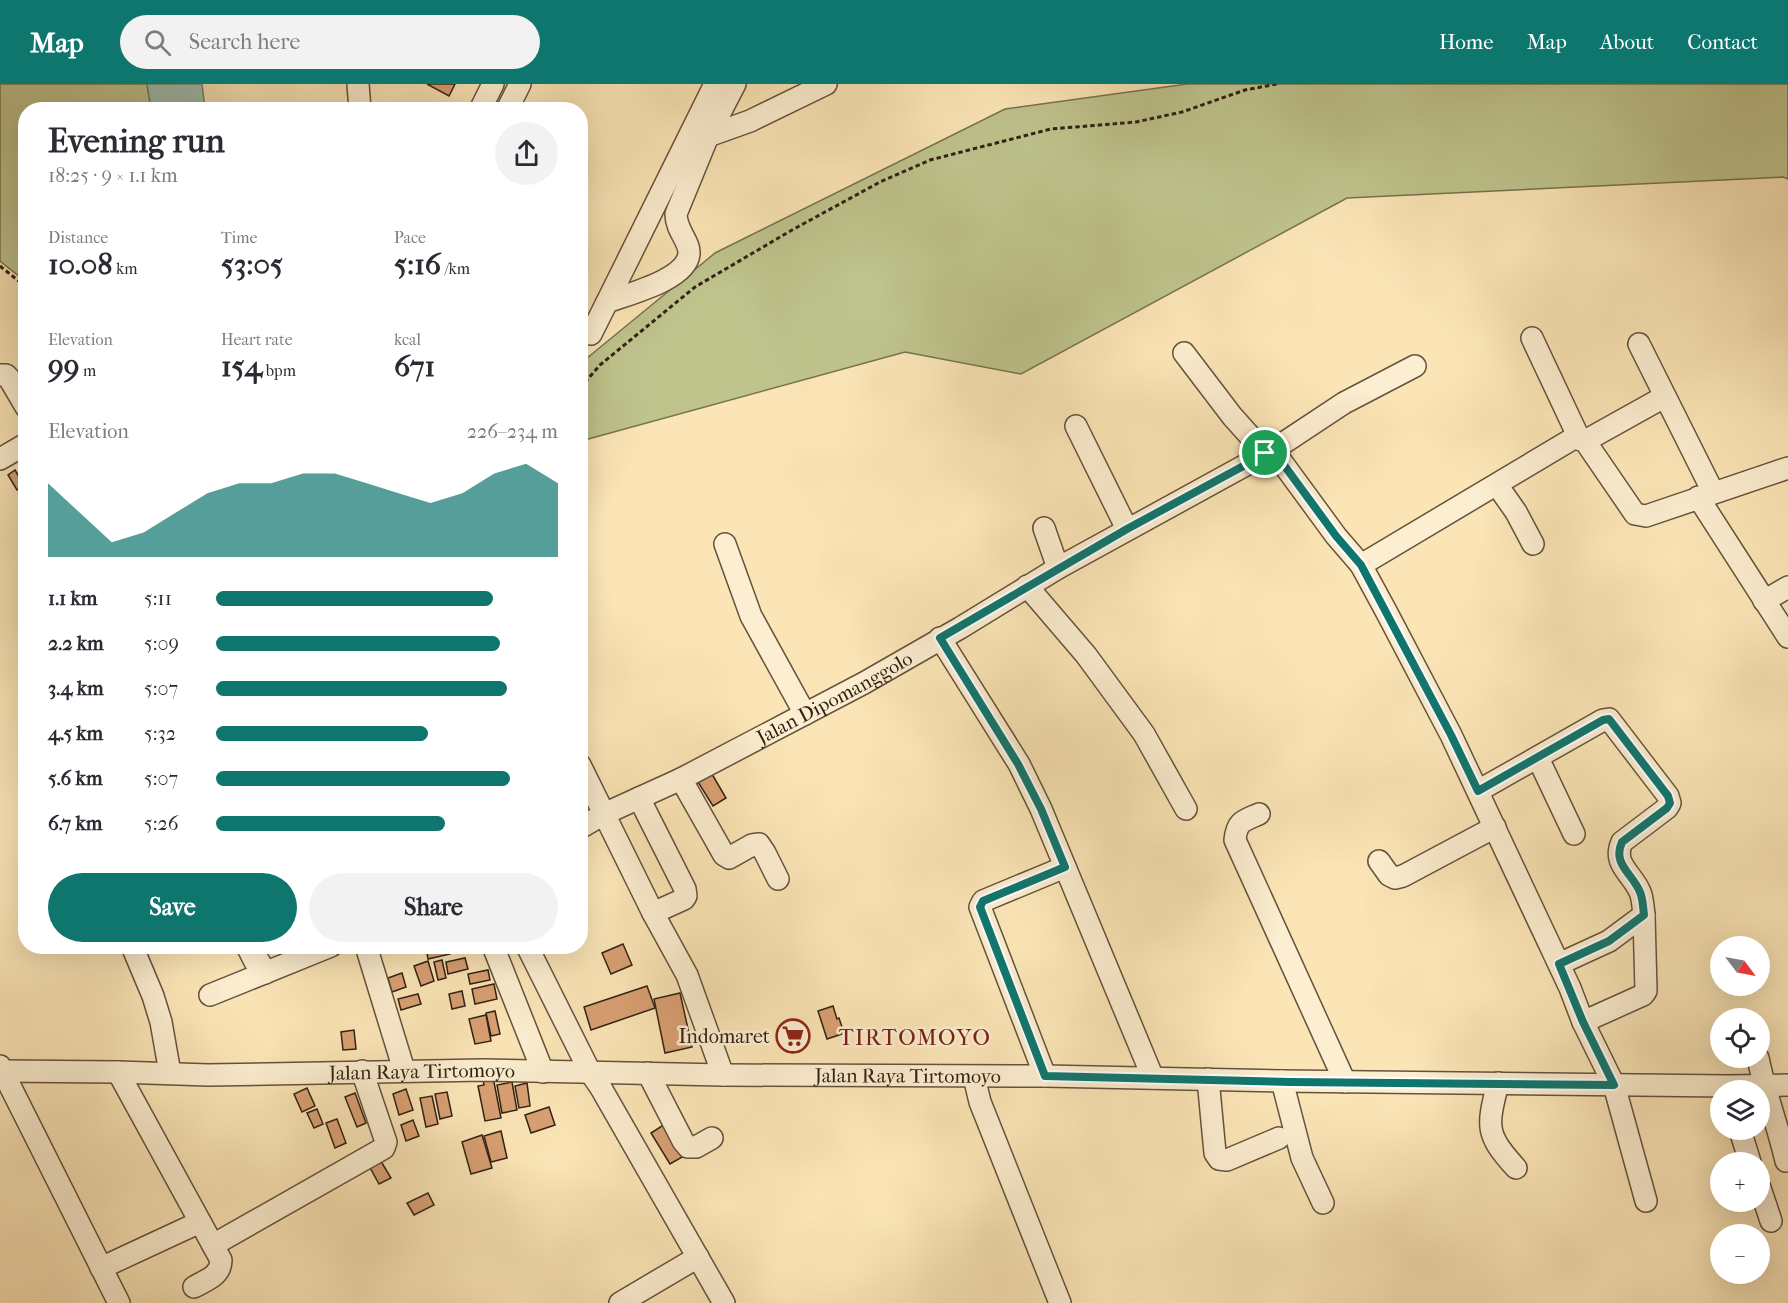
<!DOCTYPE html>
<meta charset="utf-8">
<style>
body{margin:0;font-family:"IM FELL French Canon",serif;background:#f2f2f3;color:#2b2b33;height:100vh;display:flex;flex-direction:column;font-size:22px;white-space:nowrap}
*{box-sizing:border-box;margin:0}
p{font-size:20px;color:#7c7c81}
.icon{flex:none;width:33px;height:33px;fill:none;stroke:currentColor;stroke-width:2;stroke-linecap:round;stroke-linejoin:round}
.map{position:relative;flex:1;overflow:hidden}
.details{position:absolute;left:18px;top:18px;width:570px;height:852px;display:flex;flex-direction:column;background:#fff;border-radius:24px;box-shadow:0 6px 24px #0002}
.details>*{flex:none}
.needle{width:39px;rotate:122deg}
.buttons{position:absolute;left:1710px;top:852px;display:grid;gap:12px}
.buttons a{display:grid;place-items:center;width:60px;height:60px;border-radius:50%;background:#fff;box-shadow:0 6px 24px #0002;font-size:30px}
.pin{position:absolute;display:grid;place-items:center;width:51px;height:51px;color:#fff;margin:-26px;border:3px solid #fff;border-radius:50%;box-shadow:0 2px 6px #0007}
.round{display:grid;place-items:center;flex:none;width:63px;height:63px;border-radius:32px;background:#f2f2f3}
.summary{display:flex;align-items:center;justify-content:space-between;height:102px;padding:0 30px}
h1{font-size:33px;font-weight:800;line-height:45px}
.figures{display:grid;grid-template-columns:repeat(3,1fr);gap:9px;height:102px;padding:6px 30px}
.figures div{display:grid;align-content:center}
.figures b{font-size:30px;font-weight:800}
.figures small{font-size:16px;font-weight:400}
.figures p{font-size:16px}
.chart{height:168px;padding:12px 30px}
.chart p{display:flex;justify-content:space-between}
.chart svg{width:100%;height:108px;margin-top:6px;fill:#0f766e;opacity:.7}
.primary-button{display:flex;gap:12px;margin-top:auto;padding:12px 30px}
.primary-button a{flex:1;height:69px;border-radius:36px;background:#0f766e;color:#fff;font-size:24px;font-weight:800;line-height:69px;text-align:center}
.primary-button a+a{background:#f2f2f3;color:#2b2b33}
ul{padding:0 30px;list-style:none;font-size:20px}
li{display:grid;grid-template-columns:96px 72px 1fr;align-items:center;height:45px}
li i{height:15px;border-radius:8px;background:#0f766e}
header{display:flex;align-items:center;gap:36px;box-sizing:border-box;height:84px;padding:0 30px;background:#0f766e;color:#fff}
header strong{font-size:28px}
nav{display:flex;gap:33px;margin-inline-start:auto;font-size:21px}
.search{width:420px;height:54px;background:#f2f2f3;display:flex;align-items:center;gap:15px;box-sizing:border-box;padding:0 21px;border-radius:33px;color:#7c7c81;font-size:22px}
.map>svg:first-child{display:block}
</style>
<header>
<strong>Map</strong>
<div class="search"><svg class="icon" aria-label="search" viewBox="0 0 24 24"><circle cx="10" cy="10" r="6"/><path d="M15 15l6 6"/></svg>Search here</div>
<nav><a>Home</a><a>Map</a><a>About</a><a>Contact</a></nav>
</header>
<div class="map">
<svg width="1788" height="1219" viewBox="0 0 1788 1219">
<rect width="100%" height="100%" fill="#fbe5b6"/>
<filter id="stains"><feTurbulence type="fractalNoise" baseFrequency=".00333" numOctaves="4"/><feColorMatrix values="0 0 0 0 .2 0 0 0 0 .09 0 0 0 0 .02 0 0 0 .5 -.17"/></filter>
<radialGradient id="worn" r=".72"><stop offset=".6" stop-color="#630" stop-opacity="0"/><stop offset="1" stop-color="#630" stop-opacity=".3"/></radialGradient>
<g fill="#bfc48d" stroke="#787250" stroke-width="1.5">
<path d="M0,0H147L151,25L26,26L25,197L0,177Z"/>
<path d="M1187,0H1788V95L1783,93L1347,114L1021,290L905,268L581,357V279L715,169L1005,25Z"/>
</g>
<path fill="#9fbfb0" stroke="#738071" stroke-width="1.5" d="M147,0H202L205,25H151Z"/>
<g fill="#d9a073" stroke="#312113" stroke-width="1.5">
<path d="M427,0H455L449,12Z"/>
<path d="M15,386L24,401L17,406L8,391Z"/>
<path d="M712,690L726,714L713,722L698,698Z"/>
<path d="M623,860L632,881L611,890L602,869Z"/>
<path d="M431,862H449L450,870L428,875L426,864Z"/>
<path d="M454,862H474L455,867Z"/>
<path d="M465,874L468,885L448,890L446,878Z"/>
<path d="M442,876L446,894L438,896L434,878Z"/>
<path d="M428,877L434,897L421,902L414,882Z"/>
<path d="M488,886L490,896L470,900L468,890Z"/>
<path d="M402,889L406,903L392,908L388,894Z"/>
<path d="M494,900L497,915L475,920L472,905Z"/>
<path d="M647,902L655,924L591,946L584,923Z"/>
<path d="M462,907L465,922L452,925L449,910Z"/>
<path d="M680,909L692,963L665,969L654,915Z"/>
<path d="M418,910L421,920L401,926L398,915Z"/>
<path d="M833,922L837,935L839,934L843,946L841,947L842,950L827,955L818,927Z"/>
<path d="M495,927L500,950L491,952L486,929Z"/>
<path d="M486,931L491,957L475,960L469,935Z"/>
<path d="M800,940L806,956L784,963L779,947Z"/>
<path d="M354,946L356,965L343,966L341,948Z"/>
<path d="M493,993L501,1034L485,1037L478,1002L484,1001L483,995Z"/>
<path d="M512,998L517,1026L502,1029L497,1001Z"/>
<path d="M527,999L530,1022L519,1024L515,1002Z"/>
<path d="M307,1004L315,1022L302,1028L294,1010Z"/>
<path d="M406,1005L413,1026L399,1031L393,1010Z"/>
<path d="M447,1008L452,1032L440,1035L435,1010Z"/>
<path d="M355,1009L366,1039L357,1043L345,1013Z"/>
<path d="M432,1012L438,1040L426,1043L420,1014Z"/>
<path d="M549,1023L555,1041L531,1049L525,1031Z"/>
<path d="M317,1025L323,1040L314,1044L307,1029Z"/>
<path d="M337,1035L346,1059L335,1064L326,1039Z"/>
<path d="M413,1036L419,1052L406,1057L401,1041Z"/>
<path d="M665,1040L684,1072L670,1080L651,1049Z"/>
<path d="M501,1047L507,1074L491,1078L484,1052Z"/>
<path d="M482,1051L492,1084L471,1090L462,1058Z"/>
<path d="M379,1074L391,1094L379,1100L368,1080Z"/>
<path d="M428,1109L434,1121L414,1131L407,1119Z"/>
</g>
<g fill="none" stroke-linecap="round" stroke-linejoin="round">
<defs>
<g id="minor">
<path d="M358,0L360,26"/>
<path d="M480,26L493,0"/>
<path d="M507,26L520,0"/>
<path d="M703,49L708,52L750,37L826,0"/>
<path d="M607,218L715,0"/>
<path d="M591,250L607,218C628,210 686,196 689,170C690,157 676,147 676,130L708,52L735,0"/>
<path d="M1532,254L1579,354"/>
<path d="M1639,260L1713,408"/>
<path d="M1184,269L1232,332L1265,369"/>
<path d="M0,291H6L9,294L26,323"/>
<path d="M1076,342L1127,445"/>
<path d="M1585,357L1664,313"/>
<path d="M1273,366L1336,452L1361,481L1387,529L1451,651L1570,904L1583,938L1614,1001L1646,1117"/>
<path d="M0,375L26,360"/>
<path d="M1497,401L1516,428L1533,460"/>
<path d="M1698,413L1788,553"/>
<path d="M1044,444L1058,484"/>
<path d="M725,460L751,532L805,630"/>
<path d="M1361,481L1574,354L1585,357L1635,430L1646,432L1788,384"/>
<path d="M1027,502L1086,571L1144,650L1186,725"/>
<path d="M1764,517L1788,503"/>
<path d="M940,554L1019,680L1041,725L1153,994"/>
<path d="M1538,674L1574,750"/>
<path d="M580,681L653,829L687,891L723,991"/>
<path d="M681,695L724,771L729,774L752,761L759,760L765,769L778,795"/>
<path d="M1478,707L1603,636L1609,635L1668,712L1670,719L1667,724L1622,758C1612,780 1632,789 1640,808C1643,815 1643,824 1644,831L1609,857L1559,880"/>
<path d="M639,714L685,805L686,812L684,815L653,829"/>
<path d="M1259,730C1243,737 1237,737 1235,756L1345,998"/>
<path id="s1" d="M580,744L604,730L681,695L864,599L960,544L1058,484L1273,366L1344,319L1415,282"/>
<path d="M1379,777L1389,791L1395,794L1403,792L1495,743"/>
<path d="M132,862L153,912L161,938L170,989"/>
<path d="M247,862L255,878L259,877L265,889"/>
<path d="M366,862L404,986"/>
<path d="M493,862L543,988"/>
<path d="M527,862L590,988L601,1004L724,1219"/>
<path d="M210,911L331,862"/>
<path d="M1583,938L1643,911L1646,907L1644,831"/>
<path d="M1758,974C1765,1009 1778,1042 1786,1077"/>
<path d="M0,982L119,1219"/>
<path id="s2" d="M0,987L118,988L208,991L483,986L723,991L1045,992L1282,997L1728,1002L1788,1001"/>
<path d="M118,988L221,1176C221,1192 206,1196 194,1203"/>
<path d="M648,989L683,1057L688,1063H696L712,1054"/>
<path d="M1045,992L980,823L983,817L1065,783"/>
<path d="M974,993L980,1018L1060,1219"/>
<path d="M1208,995L1215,1069L1219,1075L1227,1076L1279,1054"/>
<path d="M1282,997L1302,1074L1323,1119"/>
<path d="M1498,999C1487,1043 1485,1050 1516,1084"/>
<path d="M1740,1046L1750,1078"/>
<path d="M1760,1104L1771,1137"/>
<path d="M213,1161L384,1064L386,1058L362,987"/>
<path d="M101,1184L200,1138"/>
<path d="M620,1219L698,1173"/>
</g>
</defs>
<use href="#minor" stroke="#64523c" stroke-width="24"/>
<g stroke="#312113" stroke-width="3" stroke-dasharray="4.5 3" stroke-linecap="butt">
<path d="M0,182L26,203"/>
<path d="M580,304L600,281L695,203L792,146L880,98L930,76L1051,45L1136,38L1182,28L1245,6L1277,0"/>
</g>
<use href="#minor" stroke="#fceed0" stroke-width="21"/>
</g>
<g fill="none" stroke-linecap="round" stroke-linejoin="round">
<defs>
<path id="route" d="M1273,366L1336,452L1361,481L1451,651L1478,707L1603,636L1609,635L1668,712L1670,719L1667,724L1622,758C1612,780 1632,789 1640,808C1643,815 1643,824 1644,831L1609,857L1559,880L1583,938L1614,1001L1290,998L1045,992L980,823L983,817L1065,783L1041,725L1018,680L940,554L1127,445Z"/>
</defs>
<use href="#route" stroke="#fff" stroke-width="12"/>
<use href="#route" stroke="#0f766e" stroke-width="8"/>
</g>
<defs>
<symbol id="supermarket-ring" viewBox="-11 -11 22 22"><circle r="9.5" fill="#fceed0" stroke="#8f2418" stroke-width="1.5"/><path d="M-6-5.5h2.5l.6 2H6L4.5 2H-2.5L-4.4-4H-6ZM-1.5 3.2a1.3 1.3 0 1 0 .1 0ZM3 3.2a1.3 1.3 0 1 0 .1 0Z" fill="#8f2418"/></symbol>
</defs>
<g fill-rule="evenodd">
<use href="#supermarket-ring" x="774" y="933" width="38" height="38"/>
</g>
<g text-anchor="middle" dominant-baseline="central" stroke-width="5" stroke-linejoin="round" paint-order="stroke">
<g font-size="20" fill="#312113" stroke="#fceed0">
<text stroke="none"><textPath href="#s1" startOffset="286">Jalan Dipomanggolo</textPath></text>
<text stroke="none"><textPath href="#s2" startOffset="422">Jalan Raya Tirtomoyo</textPath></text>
<text stroke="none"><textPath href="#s2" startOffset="908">Jalan Raya Tirtomoyo</textPath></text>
</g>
<g font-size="20" fill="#312113" stroke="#fceed0" text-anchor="end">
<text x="770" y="952">Indomaret</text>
</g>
<g font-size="22" letter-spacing="1.5" fill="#7a1f14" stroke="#fceed0">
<text x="915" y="954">TIRTOMOYO</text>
</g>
</g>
<rect width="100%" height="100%" filter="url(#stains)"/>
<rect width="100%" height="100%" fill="url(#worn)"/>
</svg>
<div class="buttons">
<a><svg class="needle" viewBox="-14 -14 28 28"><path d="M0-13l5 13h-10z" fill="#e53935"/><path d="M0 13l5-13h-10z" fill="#7c7c81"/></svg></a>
<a><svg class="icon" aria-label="locate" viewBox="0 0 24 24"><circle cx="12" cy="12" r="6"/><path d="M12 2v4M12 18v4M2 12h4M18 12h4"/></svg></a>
<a><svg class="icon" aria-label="layers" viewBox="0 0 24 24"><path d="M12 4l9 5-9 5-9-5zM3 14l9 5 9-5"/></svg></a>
<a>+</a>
<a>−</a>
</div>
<div class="pin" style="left:1265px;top:369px;background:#1e9e55"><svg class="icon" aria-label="arrive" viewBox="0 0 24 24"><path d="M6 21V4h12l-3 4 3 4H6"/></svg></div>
<section class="details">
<div class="summary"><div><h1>Evening run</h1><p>18:25 · 9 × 1.1 km</p></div><a class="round"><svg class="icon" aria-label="share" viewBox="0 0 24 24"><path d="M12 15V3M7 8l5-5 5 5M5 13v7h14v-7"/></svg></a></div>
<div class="figures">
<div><p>Distance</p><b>10.08<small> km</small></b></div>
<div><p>Time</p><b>53:05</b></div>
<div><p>Pace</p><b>5:16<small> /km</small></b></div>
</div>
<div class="figures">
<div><p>Elevation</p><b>99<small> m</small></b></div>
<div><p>Heart rate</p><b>154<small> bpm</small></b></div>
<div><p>kcal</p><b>671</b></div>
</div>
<div class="chart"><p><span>Elevation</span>226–234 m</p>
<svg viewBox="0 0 160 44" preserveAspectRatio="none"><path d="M0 44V14L10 26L20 38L30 34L40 26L50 18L60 14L70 14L80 10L90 10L100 14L110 18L120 22L130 18L140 10L150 6L160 14V44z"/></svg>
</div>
<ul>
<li><b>1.1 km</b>5:11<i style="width:81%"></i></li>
<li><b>2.2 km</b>5:09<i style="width:83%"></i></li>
<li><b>3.4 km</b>5:07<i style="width:85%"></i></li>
<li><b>4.5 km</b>5:32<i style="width:62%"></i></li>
<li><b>5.6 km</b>5:07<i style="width:86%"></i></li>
<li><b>6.7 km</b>5:26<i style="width:67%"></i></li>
</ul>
<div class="primary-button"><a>Save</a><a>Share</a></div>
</section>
</div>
